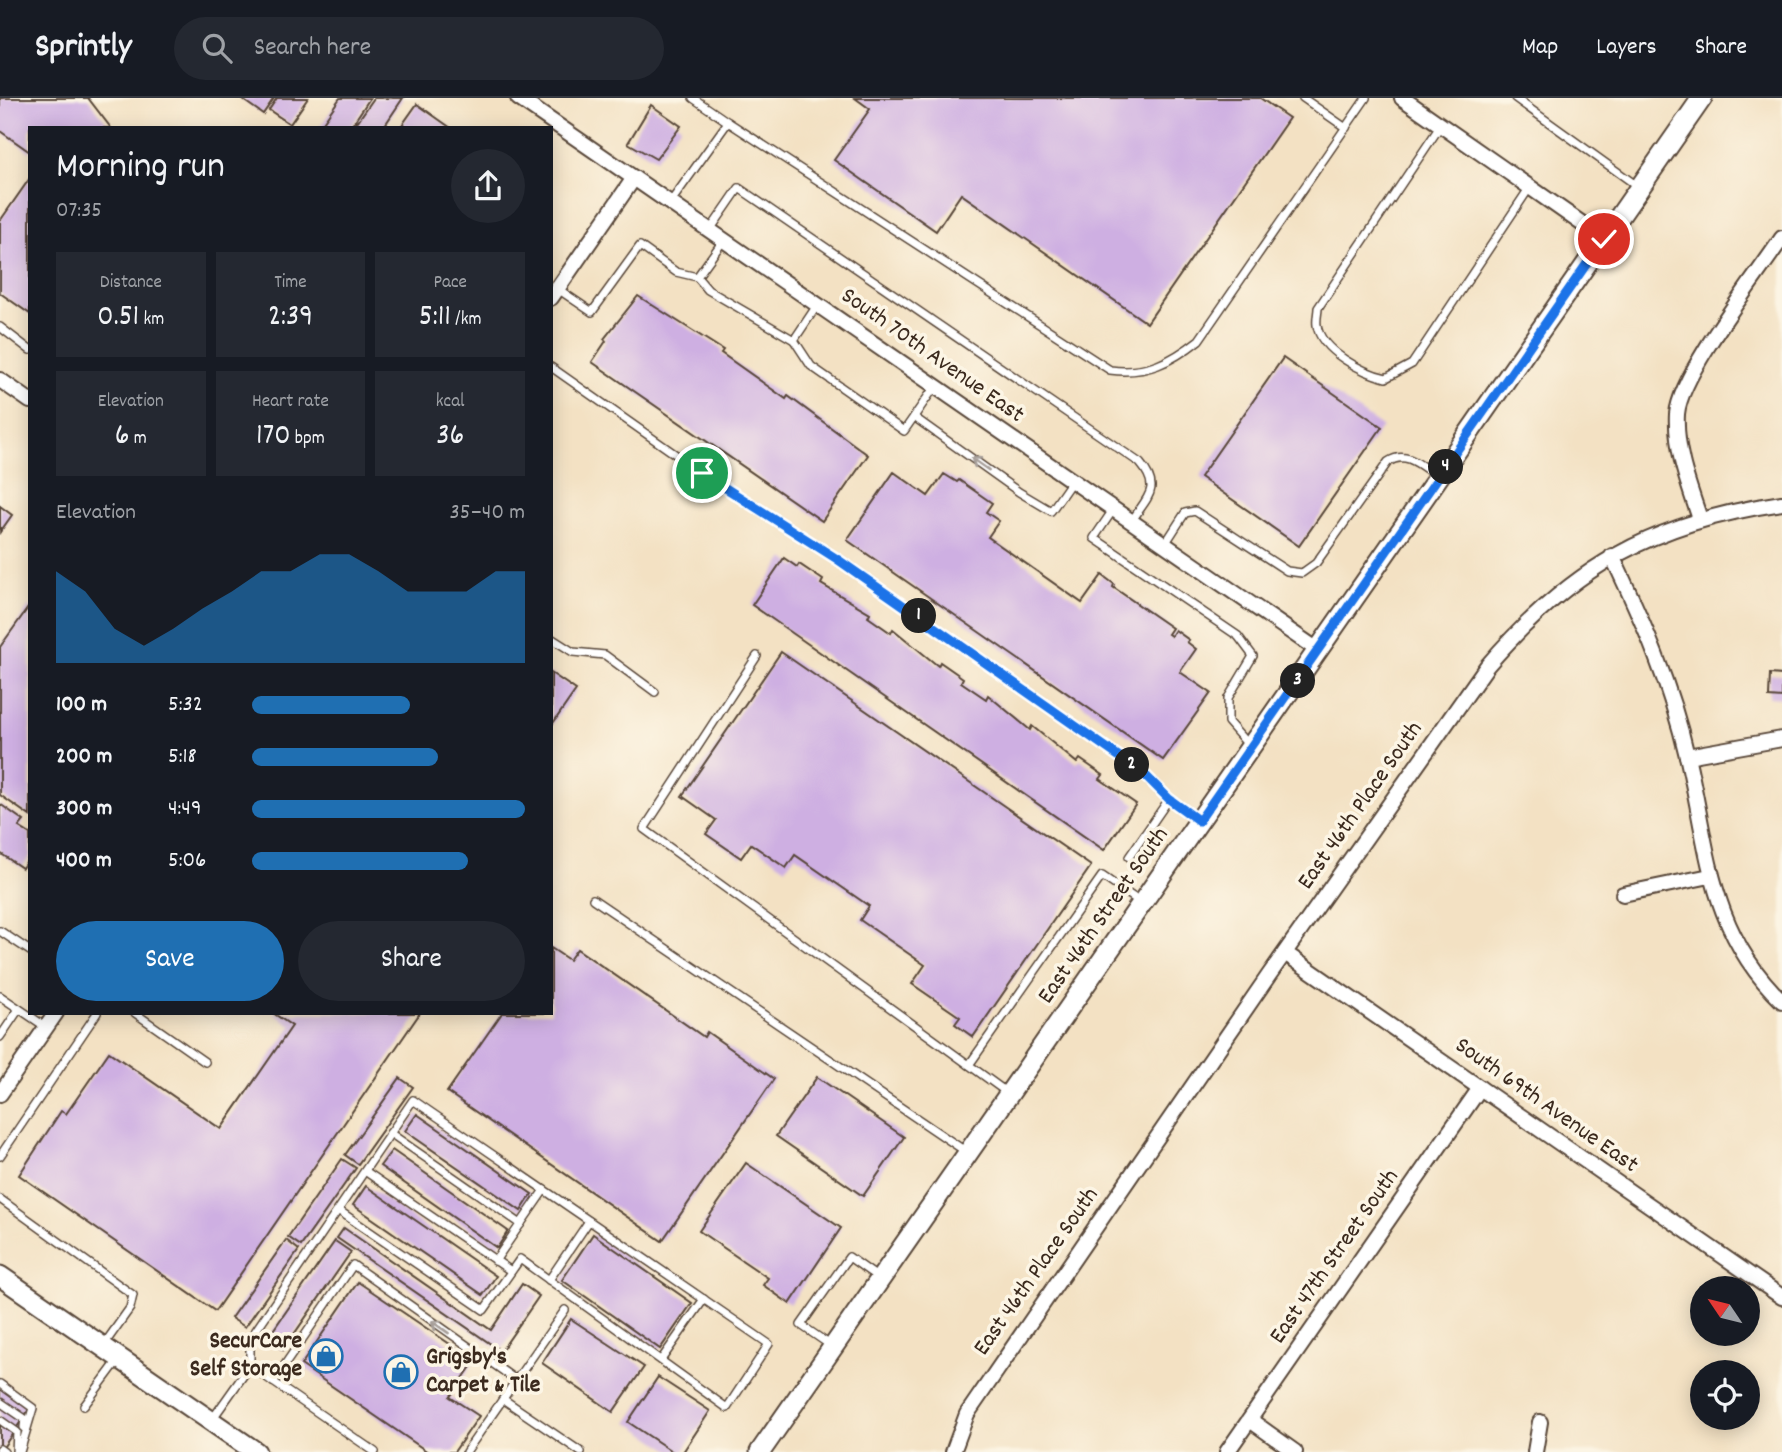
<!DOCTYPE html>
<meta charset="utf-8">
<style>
body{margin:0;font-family:Dekko,sans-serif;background:#242831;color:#f1f3f6;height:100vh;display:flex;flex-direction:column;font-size:26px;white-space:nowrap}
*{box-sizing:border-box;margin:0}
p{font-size:23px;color:#9ea1a6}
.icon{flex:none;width:38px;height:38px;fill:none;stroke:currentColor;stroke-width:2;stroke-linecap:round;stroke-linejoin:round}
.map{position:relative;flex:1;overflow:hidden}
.details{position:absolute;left:28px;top:28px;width:525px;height:889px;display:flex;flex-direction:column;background:#171b24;border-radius:0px;box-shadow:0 4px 18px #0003}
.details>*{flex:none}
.needle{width:46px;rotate:305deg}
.tools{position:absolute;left:1690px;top:1178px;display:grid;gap:14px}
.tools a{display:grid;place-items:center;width:70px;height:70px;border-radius:50%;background:#171b24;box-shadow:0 4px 18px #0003;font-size:35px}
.pin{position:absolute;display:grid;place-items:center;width:60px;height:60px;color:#fff;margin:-30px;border:4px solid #fff;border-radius:50%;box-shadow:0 2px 7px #0007}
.km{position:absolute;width:35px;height:35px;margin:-18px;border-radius:50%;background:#222;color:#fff;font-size:19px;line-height:35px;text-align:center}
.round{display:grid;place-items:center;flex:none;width:74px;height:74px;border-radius:37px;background:#242831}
.overview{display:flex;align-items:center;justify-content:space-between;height:119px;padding:0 28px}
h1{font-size:38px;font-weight:600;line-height:52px}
.figures{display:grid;grid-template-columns:repeat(3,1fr);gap:10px;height:119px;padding:7px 28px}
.figures div{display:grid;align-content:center;border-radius:0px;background:#242831;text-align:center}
.figures b{font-size:30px;font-weight:600}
.figures small{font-size:19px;font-weight:400}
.figures p{font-size:19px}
.chart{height:196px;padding:14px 28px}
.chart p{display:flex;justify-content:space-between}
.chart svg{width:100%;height:126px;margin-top:7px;fill:#1f6fb2;opacity:.7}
.cta{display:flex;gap:14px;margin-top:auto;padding:14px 28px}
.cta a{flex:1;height:80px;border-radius:42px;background:#1f6fb2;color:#fff;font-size:28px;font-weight:600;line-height:80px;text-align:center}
.cta a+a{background:#242831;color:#f1f3f6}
ul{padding:0 28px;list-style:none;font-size:23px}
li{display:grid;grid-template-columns:112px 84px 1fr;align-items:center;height:52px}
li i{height:18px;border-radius:9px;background:#1f6fb2}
header{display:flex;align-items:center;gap:42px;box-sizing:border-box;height:98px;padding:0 35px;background:#171b24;border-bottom:2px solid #363941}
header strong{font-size:33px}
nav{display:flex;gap:38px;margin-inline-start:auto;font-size:24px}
.search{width:490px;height:63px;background:#242831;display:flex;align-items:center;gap:18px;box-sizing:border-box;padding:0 24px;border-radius:38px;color:#9ea1a6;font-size:26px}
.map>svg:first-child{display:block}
</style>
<header>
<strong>Sprintly</strong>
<div class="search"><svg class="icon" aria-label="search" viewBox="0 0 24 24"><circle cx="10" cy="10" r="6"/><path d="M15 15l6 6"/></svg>Search here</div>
<nav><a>Map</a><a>Layers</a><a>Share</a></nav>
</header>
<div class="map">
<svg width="1782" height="1354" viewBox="0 0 1782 1354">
<rect width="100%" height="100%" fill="#fcf5e5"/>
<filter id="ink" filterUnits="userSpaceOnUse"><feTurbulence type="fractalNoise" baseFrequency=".0143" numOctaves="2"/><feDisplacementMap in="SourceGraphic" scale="14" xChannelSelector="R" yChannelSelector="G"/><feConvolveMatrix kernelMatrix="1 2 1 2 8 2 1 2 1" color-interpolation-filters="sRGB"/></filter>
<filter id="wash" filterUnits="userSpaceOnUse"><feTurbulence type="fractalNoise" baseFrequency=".00686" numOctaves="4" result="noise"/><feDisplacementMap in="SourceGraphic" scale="28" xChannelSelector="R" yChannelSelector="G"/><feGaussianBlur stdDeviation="1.57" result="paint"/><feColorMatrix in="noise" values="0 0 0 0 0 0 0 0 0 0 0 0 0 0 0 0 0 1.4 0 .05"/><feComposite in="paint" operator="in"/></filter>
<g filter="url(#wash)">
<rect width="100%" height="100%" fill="#f3e1c3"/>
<g id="blocks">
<g fill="#ceafe2">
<path d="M0,0H88L111,30H30V54L0,33Z"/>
<path d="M244,0H274L263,16L243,2Z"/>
<path d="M277,0H308L290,26L269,12Z"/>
<path d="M340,0H370L350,30H319Z"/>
<path d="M374,0H403L383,30H353Z"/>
<path d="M855,0H1260L1289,20L1147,225L961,96L936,133L834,62L870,11Z"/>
<path d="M417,6L451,30H400Z"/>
<path d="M651,7L681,28L656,61L628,45Z"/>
<path d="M30,80V216L0,195V123Z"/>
<path d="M638,198L723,252L721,255L786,301L788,298L868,357L822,423L592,264L606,243L604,241Z"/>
<path d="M1283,260L1382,329L1299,448L1200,379Z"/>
<path d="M894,374L928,398L944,376L957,384L959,382L992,405L986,414L999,423L988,439L1082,505L1102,477L1114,486L1113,489L1172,530L1168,536L1171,538L1175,532L1189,542L1187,544L1196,551L1180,574L1211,595L1163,662L847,442Z"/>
<path d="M0,408L12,417L0,434Z"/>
<path d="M784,460L797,469L799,466L823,482L821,486L870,515L868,519L891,535L893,531L938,568L940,564L963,580L961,584L986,601L988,597L1030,632L1032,628L1077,665L1080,661L1103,677L1100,681L1136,706L1104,752L752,507Z"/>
<path d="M30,507V718L0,697V549Z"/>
<path d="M781,554L1091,768L973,939L955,926L960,919L912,886L925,867L860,822L869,808L795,757L786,770L751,746L741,760L706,736L716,722L682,698Z"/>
<path d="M551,575L576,592L551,628Z"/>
<path d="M1770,576L1782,577V600L1769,599Z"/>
<path d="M0,706L24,723L19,729L30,736V758L22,770L0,755Z"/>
<path d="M551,850L569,862L577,851L704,939L707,934L774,981L662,1143L447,994L502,915H551Z"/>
<path d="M273,915H420L215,1213L19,1077L61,1013L66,1016L109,954L221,1031L292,928Z"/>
<path d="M817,979L904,1039L863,1098L776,1038Z"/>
<path d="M400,980L413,989L358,1066L345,1057Z"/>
<path d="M417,1016L532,1096L521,1113L405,1033Z"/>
<path d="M392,1052L508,1133L497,1150L380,1068Z"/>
<path d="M342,1061L356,1070L301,1148L288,1139Z"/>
<path d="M746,1065L841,1130L790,1206L763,1187L768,1180L699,1133Z"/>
<path d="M366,1088L496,1178L483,1197L353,1107Z"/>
<path d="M344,1130L491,1232L522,1186L539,1198L501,1253L337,1140Z"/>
<path d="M593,1136L692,1205L660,1251L562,1182Z"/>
<path d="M286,1142L299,1152L245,1229L231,1220Z"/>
<path d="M335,1143L351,1154L283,1252L267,1241Z"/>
<path d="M358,1184L475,1263L450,1299L479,1318L454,1354H428L301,1267Z"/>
<path d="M571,1221L644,1269L613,1314L542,1265Z"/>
<path d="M658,1279L710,1313L683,1354H673L628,1324Z"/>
<path d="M0,1285L32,1307L0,1354Z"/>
</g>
</g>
</g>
<g filter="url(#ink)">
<use href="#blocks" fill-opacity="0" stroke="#574537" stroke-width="2"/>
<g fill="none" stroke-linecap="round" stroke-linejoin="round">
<defs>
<g id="lane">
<path d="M693,0L728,24"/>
<path d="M1303,0L1346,30"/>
<path d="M1515,0L1640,90"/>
<path d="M1441,27L1318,210C1318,215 1316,221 1317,227C1320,253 1364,275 1386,280L1412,266L1530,89"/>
<path d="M670,105L728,24L1110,272C1146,277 1171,264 1199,242L1366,0"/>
<path d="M710,132L739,90L1140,365C1162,391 1147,399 1131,424"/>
<path d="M697,179L708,192L794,242L811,268L904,333L936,287"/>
<path d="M558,191L592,214L640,148L676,174L697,179L723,143"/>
<path d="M0,229L30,252"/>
<path d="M794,242L818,206"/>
<path d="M551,269L702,375L837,461L1144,676L1169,701L1198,722"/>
<path d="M914,319L1019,394L1051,413L1072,383"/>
<path d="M1113,412L1094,440L1238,538L1253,558L1228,600V624L1250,649"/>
<path d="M1165,446L1185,415L1195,413L1287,473L1302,475L1316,465L1388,364C1406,352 1420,367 1436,378"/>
<path d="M551,540L573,554L605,557L655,594"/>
<path d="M757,558L644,731L1009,996"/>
<path d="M1129,759L1169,701"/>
<path d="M593,801L968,1055"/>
<path d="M0,833L30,853"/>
<path d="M0,898L46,929"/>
<path d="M135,915L205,964"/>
<path d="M0,939L19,911"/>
<path d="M969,967L1102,778L1140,804"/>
<path d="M390,1035L521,1126"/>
<path d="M0,1058L97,915"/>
<path d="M365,1073L511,1173"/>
<path d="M0,1101L133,1197L130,1210L103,1248"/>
<path d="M495,1163L544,1092"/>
<path d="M549,1182L589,1123"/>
<path d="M833,1249L801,1227L849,1159L880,1181"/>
<path d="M661,1262L704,1201"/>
<path d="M250,1268L375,1354"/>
<path d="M273,1284L353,1167L516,1282"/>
<path d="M0,1286L33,1310L20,1354"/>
<path d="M503,1301L581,1354"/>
<path d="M0,1304L25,1321L24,1329"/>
<path d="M84,1308L119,1261"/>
<path d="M0,1322L17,1334L16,1354"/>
<path d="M211,1323L250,1268V1241L413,1002L769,1246L727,1310L520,1161L484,1212L338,1112"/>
<path d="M0,1351L4,1354"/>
<path d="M466,1354L565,1212"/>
</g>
<g id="street">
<path d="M518,0L1319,553"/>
<path d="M1402,0L1604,141"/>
<path d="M551,200L634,80"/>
<path d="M0,282L30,303"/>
<path d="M1700,421C1689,388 1675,352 1677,316C1680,276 1757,178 1782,140"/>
<path d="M1612,458C1643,523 1671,588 1687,658C1709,750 1708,832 1782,903"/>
<path d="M1687,658L1782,641"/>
<path d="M1623,796L1710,778"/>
<path d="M1285,855L1782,1199"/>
<path d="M0,996L56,915"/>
<path d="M1250,1322L1295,1354"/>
<path d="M953,1354L967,1316L1269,877L1487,568C1572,469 1652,424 1782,405"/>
<path d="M1227,1354L1480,990"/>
<path d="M1535,1354L1540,1324"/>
</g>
<g id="secondary">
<path d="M0,1178L256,1354"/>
<path d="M760,1354L1702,0"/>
</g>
</defs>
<use href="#lane" stroke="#574537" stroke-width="10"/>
<use href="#street" stroke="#574537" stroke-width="18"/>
<use href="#secondary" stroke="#574537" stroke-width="23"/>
<use href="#lane" stroke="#fff" stroke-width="7"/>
<use href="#street" stroke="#fff" stroke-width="14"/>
<use href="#secondary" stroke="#fff" stroke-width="19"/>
</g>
<defs><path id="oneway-shaft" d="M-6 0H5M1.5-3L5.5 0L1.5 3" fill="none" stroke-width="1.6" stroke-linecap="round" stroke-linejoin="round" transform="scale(1.75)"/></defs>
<g stroke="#a79f9a">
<use href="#oneway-shaft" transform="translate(980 366) rotate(-145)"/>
<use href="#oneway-shaft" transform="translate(440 1229) rotate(-145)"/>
</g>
</g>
<g fill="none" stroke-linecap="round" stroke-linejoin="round" filter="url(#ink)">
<defs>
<path id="route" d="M702,375L837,461L1144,676L1169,701L1199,723L1604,141"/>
</defs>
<use href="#route" stroke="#fff" stroke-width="14"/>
<use href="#route" stroke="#1a73e8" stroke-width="9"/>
</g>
<defs>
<symbol id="shop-ring" viewBox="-11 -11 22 22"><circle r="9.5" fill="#fcf5e5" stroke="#1f6fb2" stroke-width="1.5"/><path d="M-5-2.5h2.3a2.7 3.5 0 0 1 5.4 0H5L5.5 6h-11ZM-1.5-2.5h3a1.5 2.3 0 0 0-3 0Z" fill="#1f6fb2"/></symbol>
</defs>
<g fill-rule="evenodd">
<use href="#shop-ring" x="307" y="1239" width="38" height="38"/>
<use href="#shop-ring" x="382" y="1255" width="38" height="38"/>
</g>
<g text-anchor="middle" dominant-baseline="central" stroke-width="7" stroke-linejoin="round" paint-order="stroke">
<g font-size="24" fill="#3b2a1e" stroke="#fcf5e5">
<text transform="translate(932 258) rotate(35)">South 70th Avenue East</text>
<text transform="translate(1361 708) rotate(-55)">East 46th Place South</text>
<text transform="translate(1104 818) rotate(-55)">East 46th Street South</text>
<text transform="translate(1546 1008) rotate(35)">South 69th Avenue East</text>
<text transform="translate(1335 1159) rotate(-55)">East 47th Street South</text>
<text transform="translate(1037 1174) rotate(-55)">East 46th Place South</text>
</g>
<g font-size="24" font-weight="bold" fill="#3b2a1e" stroke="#fcf5e5" text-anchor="end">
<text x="302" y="1244">SecurCare<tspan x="302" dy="28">Self Storage</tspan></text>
<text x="426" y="1260" text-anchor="start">Grigsby's<tspan x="426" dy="28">Carpet &amp; Tile</tspan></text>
</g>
</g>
</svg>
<div class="tools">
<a><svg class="needle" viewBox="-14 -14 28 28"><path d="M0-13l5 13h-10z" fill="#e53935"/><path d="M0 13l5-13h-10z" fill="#9ea1a6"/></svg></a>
<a><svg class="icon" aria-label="locate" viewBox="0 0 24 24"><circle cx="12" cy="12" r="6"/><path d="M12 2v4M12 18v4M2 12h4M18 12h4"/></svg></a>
</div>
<div class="pin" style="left:702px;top:375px;background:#1e9e55"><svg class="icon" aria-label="arrive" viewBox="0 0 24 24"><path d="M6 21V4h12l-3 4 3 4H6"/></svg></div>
<div class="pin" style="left:1604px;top:141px;background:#d93025"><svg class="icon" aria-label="check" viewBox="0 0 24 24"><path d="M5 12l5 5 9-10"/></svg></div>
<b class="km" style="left:919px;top:518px">1</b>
<b class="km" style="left:1132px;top:667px">2</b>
<b class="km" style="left:1298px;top:583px">3</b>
<b class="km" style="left:1446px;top:369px">4</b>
<section class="details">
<div class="overview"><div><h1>Morning run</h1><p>07:35</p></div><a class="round"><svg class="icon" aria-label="share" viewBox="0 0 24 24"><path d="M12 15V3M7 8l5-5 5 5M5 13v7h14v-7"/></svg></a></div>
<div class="figures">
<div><p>Distance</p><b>0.51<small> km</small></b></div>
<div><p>Time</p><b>2:39</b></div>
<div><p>Pace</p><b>5:11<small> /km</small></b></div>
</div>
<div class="figures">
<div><p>Elevation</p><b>6<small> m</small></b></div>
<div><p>Heart rate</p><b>170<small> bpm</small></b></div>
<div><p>kcal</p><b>36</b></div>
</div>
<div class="chart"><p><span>Elevation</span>35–40 m</p>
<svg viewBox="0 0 160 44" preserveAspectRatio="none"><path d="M0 44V12L10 19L20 32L30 38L40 32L50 25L60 19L70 12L80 12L90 6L100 6L110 12L120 19L130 19L140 19L150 12L160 12V44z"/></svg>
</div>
<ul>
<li><b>100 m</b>5:32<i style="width:58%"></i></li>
<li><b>200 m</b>5:18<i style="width:68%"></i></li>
<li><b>300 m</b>4:49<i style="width:100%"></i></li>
<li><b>400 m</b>5:06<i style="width:79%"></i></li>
</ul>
<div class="cta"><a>Save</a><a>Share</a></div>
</section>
</div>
